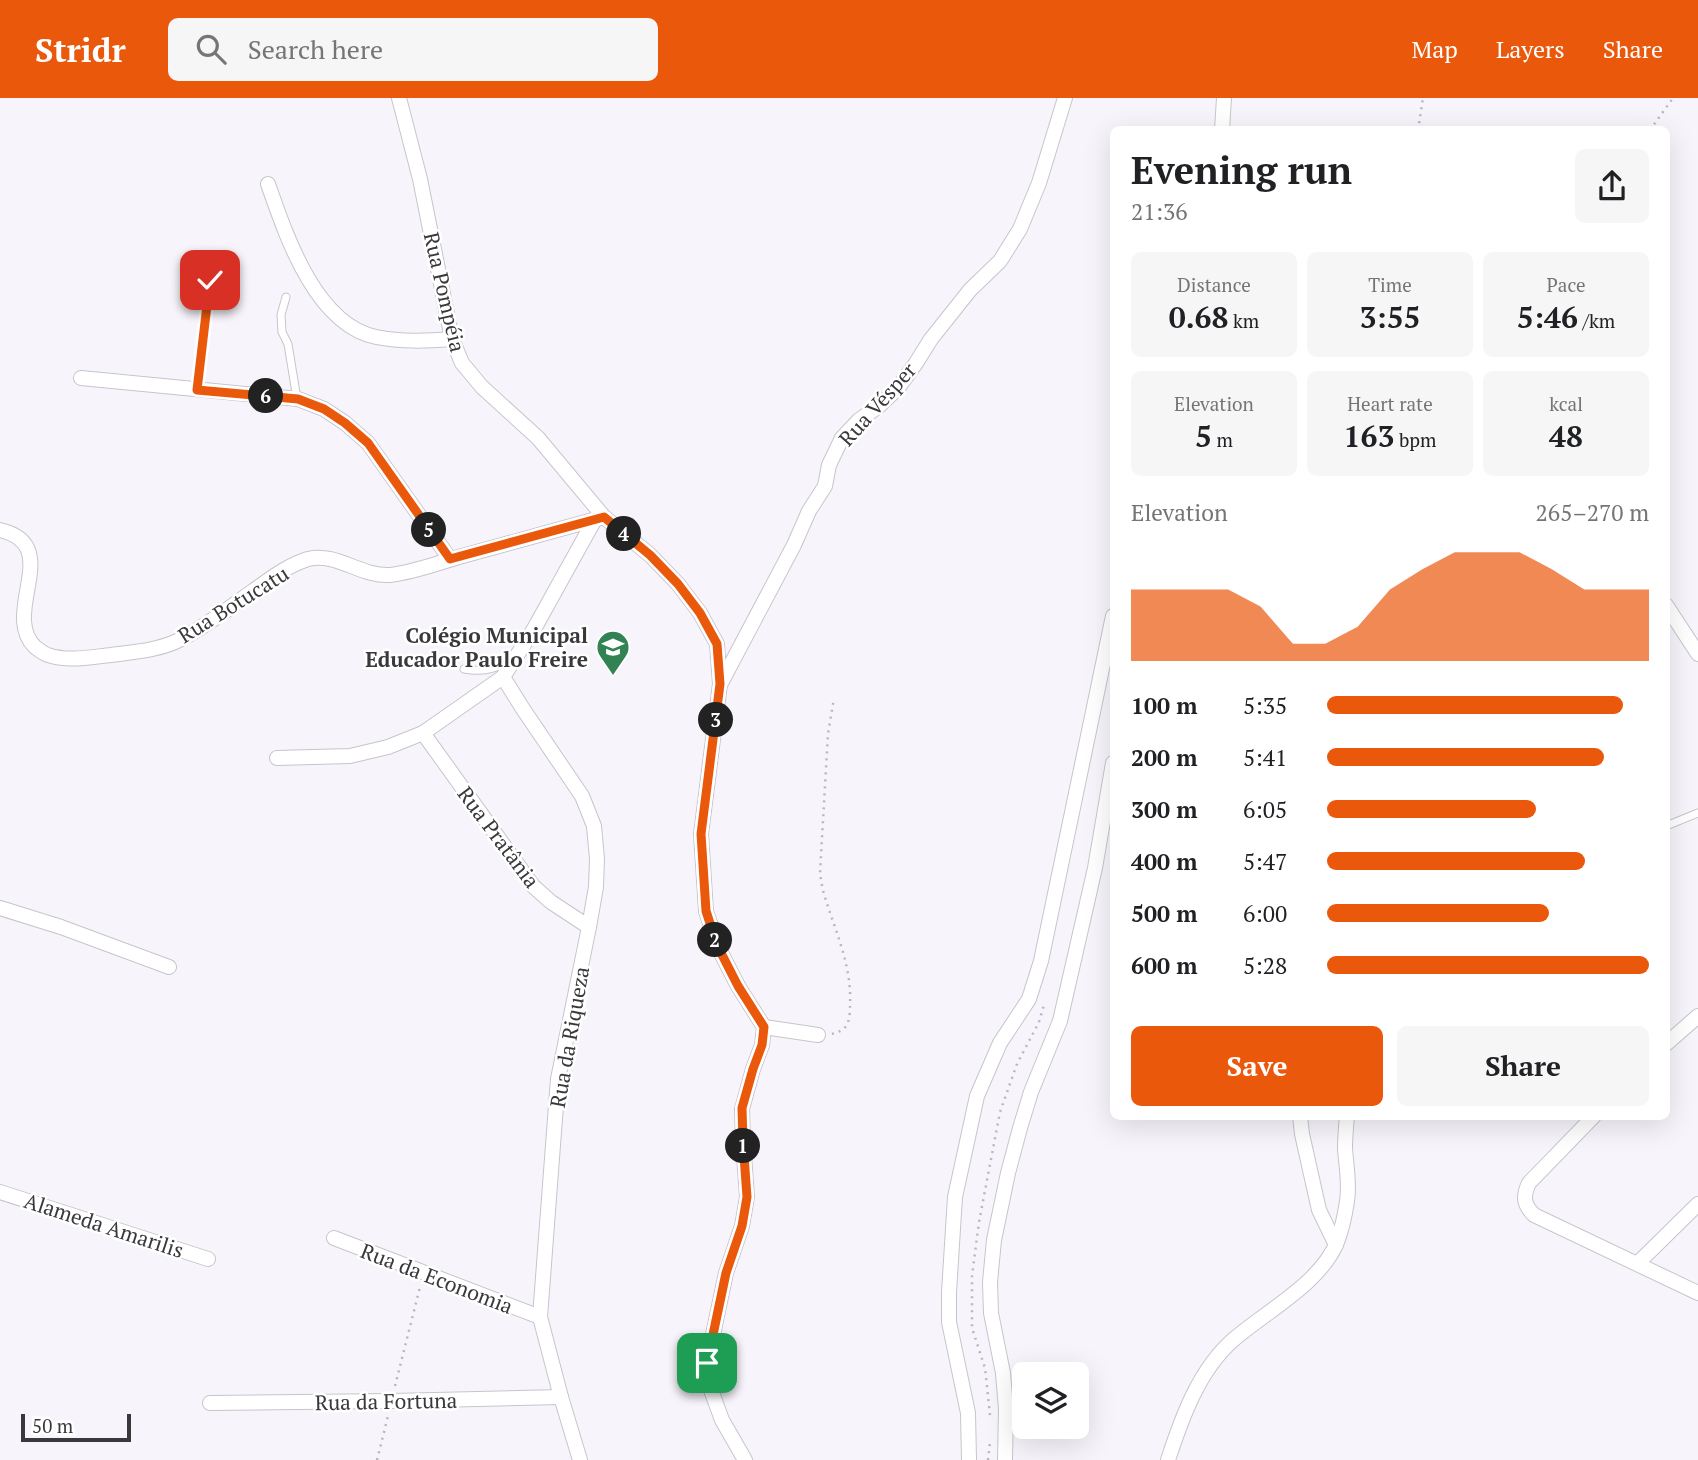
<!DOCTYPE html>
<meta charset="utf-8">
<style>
body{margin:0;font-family:"PT Serif",serif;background:#f6f6f6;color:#202124;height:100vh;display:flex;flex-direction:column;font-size:26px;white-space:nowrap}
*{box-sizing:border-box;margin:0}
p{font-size:23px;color:#757577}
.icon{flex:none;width:38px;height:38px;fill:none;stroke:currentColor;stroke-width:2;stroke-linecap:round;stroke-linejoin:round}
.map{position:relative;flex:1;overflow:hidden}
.details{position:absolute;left:1110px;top:28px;width:560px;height:994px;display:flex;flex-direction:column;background:#fff;border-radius:10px;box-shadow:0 7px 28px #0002}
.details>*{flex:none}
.fabs{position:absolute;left:1012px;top:1264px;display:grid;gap:14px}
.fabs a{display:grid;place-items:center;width:77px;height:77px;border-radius:10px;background:#fff;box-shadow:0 7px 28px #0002;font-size:35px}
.scale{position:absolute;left:21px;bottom:18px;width:110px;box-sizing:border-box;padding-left:7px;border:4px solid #39383b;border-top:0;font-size:19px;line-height:24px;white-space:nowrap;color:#39383b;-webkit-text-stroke:5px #fff;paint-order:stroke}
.pin{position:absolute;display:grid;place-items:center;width:60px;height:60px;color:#fff;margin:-30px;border-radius:14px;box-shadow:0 4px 10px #0006}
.km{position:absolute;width:35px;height:35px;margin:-18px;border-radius:50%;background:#222;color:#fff;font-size:19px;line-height:35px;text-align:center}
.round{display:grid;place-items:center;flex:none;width:74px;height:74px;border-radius:10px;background:#f6f6f6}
.overview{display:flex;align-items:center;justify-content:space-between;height:119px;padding:0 21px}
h1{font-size:38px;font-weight:700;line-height:52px}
.figures{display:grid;grid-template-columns:repeat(3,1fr);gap:10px;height:119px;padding:7px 21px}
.figures div{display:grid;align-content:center;border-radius:10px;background:#f6f6f6;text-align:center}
.figures b{font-size:30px;font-weight:700}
.figures small{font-size:19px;font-weight:400}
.figures p{font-size:19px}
.chart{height:196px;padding:14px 21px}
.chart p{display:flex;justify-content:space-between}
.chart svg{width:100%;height:126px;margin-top:7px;fill:#ea580c;opacity:.7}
.cta{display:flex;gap:14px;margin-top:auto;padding:14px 21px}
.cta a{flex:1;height:80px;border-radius:10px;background:#ea580c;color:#fff;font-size:28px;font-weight:700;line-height:80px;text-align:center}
.cta a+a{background:#f6f6f6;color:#202124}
ul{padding:0 21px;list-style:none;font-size:23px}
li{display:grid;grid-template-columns:112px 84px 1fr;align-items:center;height:52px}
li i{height:18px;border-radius:9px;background:#ea580c}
header{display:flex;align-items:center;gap:42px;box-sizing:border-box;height:98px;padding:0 35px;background:#ea580c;color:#fff}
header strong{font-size:33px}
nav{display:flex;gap:38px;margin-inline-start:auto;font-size:24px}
.search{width:490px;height:63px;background:#f6f6f6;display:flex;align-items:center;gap:18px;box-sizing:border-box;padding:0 24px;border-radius:10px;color:#757577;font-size:26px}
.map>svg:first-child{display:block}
</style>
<header>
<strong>Stridr</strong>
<div class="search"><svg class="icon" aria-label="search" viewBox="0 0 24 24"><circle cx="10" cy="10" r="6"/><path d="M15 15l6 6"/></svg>Search here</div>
<nav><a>Map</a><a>Layers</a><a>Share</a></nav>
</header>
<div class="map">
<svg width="1698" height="1362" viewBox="0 0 1698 1362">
<rect width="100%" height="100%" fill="#f7f5fb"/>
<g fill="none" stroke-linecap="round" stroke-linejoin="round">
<defs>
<g id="lane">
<path d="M286,199L281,217L282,234L288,246L297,301"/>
<path d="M464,571C481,574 497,572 510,561"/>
<path d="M1666,728L1698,715"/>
</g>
<g id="street">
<path d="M399,0L420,81L452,241L462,265L482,289L538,340L604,419L650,457L678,486L700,515L717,546L720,586L701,736L706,813L717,847L738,888L764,929L762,947L753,971L742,1011L743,1043L747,1099L742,1128L726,1175L707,1265L711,1292L722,1322L745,1362"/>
<path d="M1222,32L1224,0"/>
<path d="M268,86C286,137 315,226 376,239C402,244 426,243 452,241"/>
<path d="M81,280L298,301L324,311L345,325L368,345L450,461"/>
<path d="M0,432C65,447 0,515 35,549C39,552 44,556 48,557C68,564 91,559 111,557C135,554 162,552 183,540C208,527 230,509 253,493C270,481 288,467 308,461C337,454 361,479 390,477C416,474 440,464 466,457C512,444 558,432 604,419"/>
<path d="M1666,507L1698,556"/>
<path d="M503,579L523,611L582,698L594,728L597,761L596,789L589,829L558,981L540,1219L561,1299L580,1362"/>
<path d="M721,585L794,447L809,413L825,388L829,367L842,340L859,322L879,308L898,290L916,265L931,241L970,192L1000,163L1020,131L1039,85L1065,0"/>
<path d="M423,635L533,788L551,804L589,829"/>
<path d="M277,660L350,658L388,649L423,635L503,579L534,531L595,421"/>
<path d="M0,810L61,829L169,869"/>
<path d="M764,929L818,937"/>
<path d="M1666,946L1698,918"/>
<path d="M1300,1018L1302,1036L1319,1112L1336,1147"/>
<path d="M1594,1018L1529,1085C1523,1098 1523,1106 1534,1117L1698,1195"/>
<path d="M0,1094L208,1161"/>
<path d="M334,1140L540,1219"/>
<path d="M1638,1165L1698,1106"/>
<path d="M210,1305L391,1303L561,1299"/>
<path d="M969,1362L968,1315L949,1224V1194L955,1099L977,998L1000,945L1029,901L1041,863L1113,518"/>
<path d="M1005,1362L1006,1311L1003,1275L991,1215L990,1184L994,1142L1008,1075L1020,1030L1031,994L1060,923L1095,770L1113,665"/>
<path d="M1168,1362C1182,1319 1199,1272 1233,1242C1265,1214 1321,1185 1337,1144C1342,1131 1345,1117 1347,1103C1350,1087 1346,1067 1345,1050C1345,1040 1346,1029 1347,1018"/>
</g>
</defs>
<use href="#lane" stroke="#c7c5cb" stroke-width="9"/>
<use href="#street" stroke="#c7c5cb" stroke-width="16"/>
<g stroke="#b9b7bc" stroke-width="2.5" stroke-dasharray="2 5" stroke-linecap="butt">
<path d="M1418,32L1423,0"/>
<path d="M1650,32L1673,0"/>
<path d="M199,278L210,182"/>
<path d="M832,936C837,934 843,933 846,928C850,922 850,913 850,907C852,867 835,833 824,796C822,789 821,782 820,775L828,636L834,600"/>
<path d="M395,1288L420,1189"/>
<path d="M990,1317L985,1270L972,1230V1178L979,1124L1000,1014L1017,966L1039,924L1044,907"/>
<path d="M377,1362L388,1318"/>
<path d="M988,1362L990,1344"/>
</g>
<use href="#lane" stroke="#fff" stroke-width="7"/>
<use href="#street" stroke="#fff" stroke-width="14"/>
</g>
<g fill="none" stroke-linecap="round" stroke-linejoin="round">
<defs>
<path id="route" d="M210,182L197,292L298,301L324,311L345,325L368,345L450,461L604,419L650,457L678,486L700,515L717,546L720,586L701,736L706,813L717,847L738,888L764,929L762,947L753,971L742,1010L743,1044L747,1099L742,1128L726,1175L707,1265"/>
</defs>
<use href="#route" stroke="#fff" stroke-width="14"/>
<use href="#route" stroke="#ea580c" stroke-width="9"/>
</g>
<defs>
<symbol id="school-pin" viewBox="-11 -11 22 30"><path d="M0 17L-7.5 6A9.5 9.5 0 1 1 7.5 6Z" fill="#328253" stroke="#fff"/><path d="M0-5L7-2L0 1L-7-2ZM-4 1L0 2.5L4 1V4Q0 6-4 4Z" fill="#fff"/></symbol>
</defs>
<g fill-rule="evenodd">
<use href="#school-pin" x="594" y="530" width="38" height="52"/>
</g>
<g text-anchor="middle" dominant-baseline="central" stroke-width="5" stroke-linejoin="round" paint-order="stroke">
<g font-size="21" fill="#39383b" stroke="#fff">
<text transform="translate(445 194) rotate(77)">Rua Pompéia</text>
<text transform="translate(877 306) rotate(-48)">Rua Vésper</text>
<text transform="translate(233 506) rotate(-32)">Rua Botucatu</text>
<text transform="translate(499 739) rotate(53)">Rua Pratânia</text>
<text transform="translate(569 939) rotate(-80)">Rua da Riqueza</text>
<text transform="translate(104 1127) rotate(18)">Alameda Amarilis</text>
<text transform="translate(437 1180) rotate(21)">Rua da Economia</text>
<text transform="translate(386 1303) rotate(-1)">Rua da Fortuna</text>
</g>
<g font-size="21" font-weight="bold" fill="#39383b" stroke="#fff" text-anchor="end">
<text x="588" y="537">Colégio Municipal<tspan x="588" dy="24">Educador Paulo Freire</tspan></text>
</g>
</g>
</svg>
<div class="fabs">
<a><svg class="icon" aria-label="layers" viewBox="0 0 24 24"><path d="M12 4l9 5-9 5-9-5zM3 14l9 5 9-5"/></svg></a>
</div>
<div class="scale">50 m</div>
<div class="pin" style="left:707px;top:1265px;background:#1e9e55"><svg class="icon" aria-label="arrive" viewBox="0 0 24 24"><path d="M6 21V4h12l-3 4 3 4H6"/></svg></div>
<div class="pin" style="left:210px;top:182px;background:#d93025"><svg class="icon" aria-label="check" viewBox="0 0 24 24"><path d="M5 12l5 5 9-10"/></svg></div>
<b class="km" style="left:743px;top:1048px">1</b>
<b class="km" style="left:715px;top:842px">2</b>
<b class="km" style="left:716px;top:622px">3</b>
<b class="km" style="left:624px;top:436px">4</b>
<b class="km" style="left:429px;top:432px">5</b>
<b class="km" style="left:266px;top:298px">6</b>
<section class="details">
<div class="overview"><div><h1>Evening run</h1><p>21:36</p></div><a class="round"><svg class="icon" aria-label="share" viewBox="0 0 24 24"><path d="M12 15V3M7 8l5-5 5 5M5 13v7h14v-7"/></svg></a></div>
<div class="figures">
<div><p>Distance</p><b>0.68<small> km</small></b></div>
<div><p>Time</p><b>3:55</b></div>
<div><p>Pace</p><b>5:46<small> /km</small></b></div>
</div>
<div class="figures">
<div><p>Elevation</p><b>5<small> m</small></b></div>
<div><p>Heart rate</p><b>163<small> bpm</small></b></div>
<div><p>kcal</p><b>48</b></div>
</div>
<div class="chart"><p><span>Elevation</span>265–270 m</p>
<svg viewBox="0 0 160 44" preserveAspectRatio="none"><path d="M0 44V19L10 19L20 19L30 19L40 25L50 38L60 38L70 32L80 19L90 12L100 6L110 6L120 6L130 12L140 19L150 19L160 19V44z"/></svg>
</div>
<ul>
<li><b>100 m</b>5:35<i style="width:92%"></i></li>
<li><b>200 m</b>5:41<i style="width:86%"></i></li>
<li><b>300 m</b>6:05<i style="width:65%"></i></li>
<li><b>400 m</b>5:47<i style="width:80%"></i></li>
<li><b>500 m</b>6:00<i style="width:69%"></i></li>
<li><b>600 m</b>5:28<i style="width:100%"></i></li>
</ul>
<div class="cta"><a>Save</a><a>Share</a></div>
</section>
</div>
